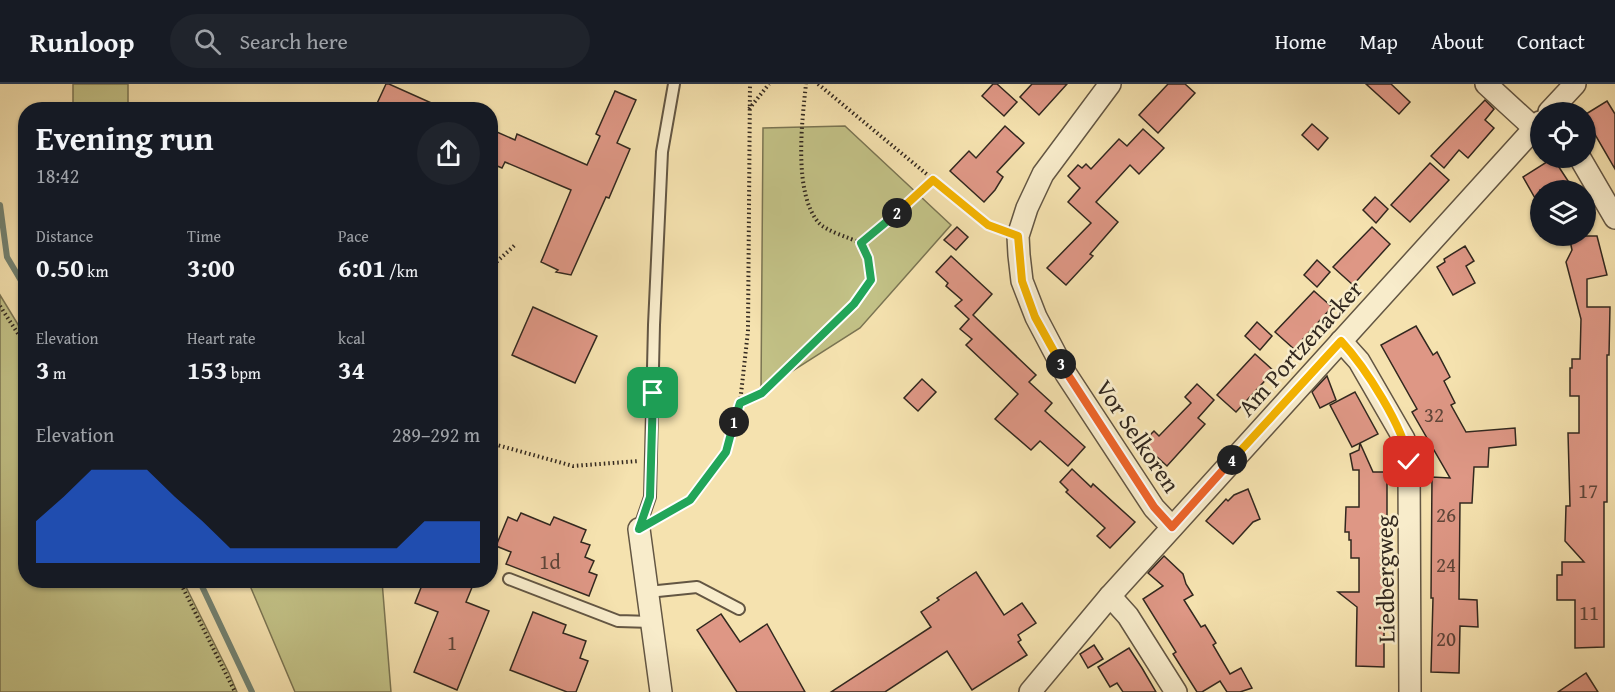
<!DOCTYPE html>
<meta charset="utf-8">
<style>
body{margin:0;font-family:"Gentium Book Plus",serif;background:#20242c;color:#f1f3f6;height:100vh;display:flex;flex-direction:column;font-size:22px;white-space:nowrap}
*{box-sizing:border-box;margin:0}
p{font-size:20px;color:#9ea1a6}
.icon{flex:none;width:33px;height:33px;fill:none;stroke:currentColor;stroke-width:2;stroke-linecap:round;stroke-linejoin:round}
.map{position:relative;flex:1;overflow:hidden}
.panel{position:absolute;left:18px;top:18px;width:480px;height:486px;display:flex;flex-direction:column;background:#171b24;border-radius:24px;box-shadow:0 2px 4px #0004}
.panel>*{flex:none}
.controls{position:absolute;left:1530px;top:18px;display:grid;gap:12px}
.controls a{display:grid;place-items:center;width:66px;height:66px;border-radius:50%;background:#171b24;box-shadow:0 2px 4px #0004;font-size:30px}
.pin{position:absolute;display:grid;place-items:center;width:51px;height:51px;color:#fff;margin:-26px;border-radius:12px;box-shadow:0 3px 9px #0006}
.km{position:absolute;width:30px;height:30px;margin:-15px;border-radius:50%;background:#222;color:#fff;font-size:16px;line-height:30px;text-align:center}
.round{display:grid;place-items:center;flex:none;width:63px;height:63px;border-radius:32px;background:#20242c}
.summary{display:flex;align-items:center;justify-content:space-between;height:102px;padding:0 18px}
h1{font-size:33px;font-weight:600;line-height:45px}
.metrics{display:grid;grid-template-columns:repeat(3,1fr);gap:9px;height:102px;padding:6px 18px}
.metrics div{display:grid;align-content:center}
.metrics b{font-size:26px;font-weight:600}
.metrics small{font-size:16px;font-weight:400}
.metrics p{font-size:16px}
.chart{height:168px;padding:12px 18px}
.chart p{display:flex;justify-content:space-between}
.chart svg{width:100%;height:108px;margin-top:6px;fill:#2563eb;opacity:.7}
header{display:flex;align-items:center;gap:36px;box-sizing:border-box;height:84px;padding:0 30px;background:#171b24;border-bottom:2px solid #363941}
header strong{font-size:28px}
nav{display:flex;gap:33px;margin-inline-start:auto;font-size:21px}
.search{width:420px;height:54px;background:#20242c;display:flex;align-items:center;gap:15px;box-sizing:border-box;padding:0 21px;border-radius:33px;color:#9ea1a6;font-size:22px}
.map>svg:first-child{display:block}
</style>
<header>
<strong>Runloop</strong>
<div class="search"><svg class="icon" aria-label="search" viewBox="0 0 24 24"><circle cx="10" cy="10" r="6"/><path d="M15 15l6 6"/></svg>Search here</div>
<nav><a>Home</a><a>Map</a><a>About</a><a>Contact</a></nav>
</header>
<div class="map">
<svg width="1615" height="608" viewBox="0 0 1615 608">
<rect width="100%" height="100%" fill="#f5e2af"/>
<filter id="stains"><feTurbulence type="fractalNoise" baseFrequency=".00333" numOctaves="4"/><feColorMatrix values="0 0 0 0 .2 0 0 0 0 .09 0 0 0 0 .02 0 0 0 .5 -.17"/></filter>
<radialGradient id="worn" r=".72"><stop offset=".6" stop-color="#630" stop-opacity="0"/><stop offset="1" stop-color="#630" stop-opacity=".3"/></radialGradient>
<g fill="#c2c186" stroke="#7a7452" stroke-width="1.5">
<rect x="73" y="0" width="55" height="25"/>
<path d="M845,42L951,141L860,244L761,307L763,44Z"/>
<path d="M0,211L25,252L26,496L183,497L229,589L237,608H0Z"/>
<path d="M248,497H382L391,608H295Z"/>
</g>
<g fill="none" stroke-linecap="round" stroke-linejoin="round">
<g stroke="#728272" stroke-width="6">
<path d="M0,121L7,173L26,205"/>
<path d="M199,496L252,608"/>
</g>
</g>
<g fill="#de9785" stroke="#32281f" stroke-width="1.5">
<path d="M386,0H389L447,26H374Z"/>
<path d="M993,0H997L1017,18L1004,32L982,12Z"/>
<path d="M1032,0H1067L1039,31L1020,13Z"/>
<path d="M1168,0H1185L1195,9L1158,49L1139,31Z"/>
<path d="M1366,0H1391L1410,18L1399,30Z"/>
<path d="M615,7L636,16L617,59L630,65L609,114L606,113L571,191L556,188L558,186L541,178L571,106L505,78L502,84L490,79V45L515,56L517,50L587,81L600,52L596,50Z"/>
<path d="M1485,16L1494,25L1485,36L1494,44L1468,74L1459,66L1444,84L1431,72Z"/>
<path d="M1607,17L1615,30V85L1586,35V30Z"/>
<path d="M1312,40L1328,54L1318,66L1302,51Z"/>
<path d="M1005,42L1024,59L997,88L1003,93L995,106L984,118L950,87L969,67L976,74Z"/>
<path d="M1143,45L1164,64L1139,90L1130,81L1096,118L1118,138L1090,170L1093,172L1066,201L1047,184L1091,139L1068,118L1080,104L1068,92L1078,81L1082,84L1086,80L1091,85L1119,55L1127,62Z"/>
<path d="M1553,74L1574,106H1540V110L1535,114L1523,93Z"/>
<path d="M1430,79L1449,96L1410,138L1391,121Z"/>
<path d="M1375,113L1388,125L1376,139L1363,126Z"/>
<path d="M957,143L968,153L956,166L944,156Z"/>
<path d="M1372,143L1390,160L1353,201L1333,183Z"/>
<path d="M1569,152H1597L1607,191L1587,195V223H1610L1609,271H1607V418H1604V563L1575,564V516H1557V491H1562V478H1584L1565,457L1566,422H1570L1568,349H1579V312H1570V284H1572V275H1580L1581,235L1566,178L1572,166Z"/>
<path d="M1465,162L1474,177L1466,182L1475,199L1453,211L1437,183L1445,178L1444,175Z"/>
<path d="M951,172L992,210L973,231L1036,291L1029,298L1052,319L1045,327L1085,363L1068,382L1040,357L1031,366L995,335L1018,310L966,261L972,255L960,245L969,235L955,222L962,216L946,202L948,199L936,188Z"/>
<path d="M1317,176L1330,188L1317,203L1304,191Z"/>
<path d="M1314,207L1332,223L1294,265L1275,248Z"/>
<path d="M533,223L597,252L575,299L512,271Z"/>
<path d="M1257,238L1272,252L1260,266L1245,252Z"/>
<path d="M1416,242L1433,271L1437,268L1450,293L1444,297L1455,319L1451,321L1466,348L1515,344L1516,361L1489,364L1488,383H1474L1472,419H1460L1459,515L1477,516L1478,543L1460,542L1459,589L1431,588L1433,514H1431L1432,393L1450,394L1412,328L1417,325L1381,261Z"/>
<path d="M1255,270L1274,287L1236,328L1217,311Z"/>
<path d="M1327,292L1336,316L1320,324L1312,308Z"/>
<path d="M922,295L936,308L918,327L904,314Z"/>
<path d="M1197,300L1214,316L1198,334L1205,340L1167,382L1142,359L1154,347L1159,352L1191,319L1185,313Z"/>
<path d="M1355,308L1378,350L1360,359L1373,388H1387V509H1384V583L1356,582L1357,523L1338,508H1359V474H1351V456H1349V448H1345L1346,423H1359V386H1353L1350,370L1359,366L1360,359L1352,363L1330,321Z"/>
<path d="M1072,385L1091,403L1093,400L1135,438L1110,464L1097,452L1105,444L1066,408L1068,406L1060,398Z"/>
<path d="M1248,405L1260,435L1253,438L1233,460L1206,437L1226,415L1228,417L1234,411Z"/>
<path d="M521,429L550,441L554,433L586,446L581,458L590,461L585,473L594,477L589,488L597,491L589,512L506,480L511,468L496,462L508,433L517,437Z"/>
<path d="M1164,472L1183,490L1186,500L1193,511L1184,516L1201,543L1205,541L1216,559L1213,561L1230,590L1241,584L1252,604L1240,608H1227L1220,597L1202,608H1197L1173,570L1176,568L1143,515L1163,502L1148,489Z"/>
<path d="M976,488L1004,531L1022,519L1036,539L1018,551L1021,556L1018,558L1027,571L972,606L947,567L885,608H831L931,543L921,528L939,516L937,514Z"/>
<path d="M424,496H475L466,518L489,527L457,606L414,588L438,528L415,519Z"/>
<path d="M533,528L566,541L563,549L586,557L580,574L588,577L576,608H567L510,586Z"/>
<path d="M721,530L740,558L767,540L805,608H737L697,546Z"/>
<path d="M1094,561L1103,575L1088,584L1080,570Z"/>
<path d="M1129,564L1142,584L1156,608H1123L1117,599L1110,603L1098,583Z"/>
<path d="M1586,589L1598,608H1558Z"/>
</g>
<g fill="none" stroke-linecap="round" stroke-linejoin="round">
<defs>
<g id="lane">
<path d="M639,445L650,413L654,241L662,68L674,0"/>
<path d="M509,495L618,537L652,538"/>
<path d="M648,508L697,503L739,525"/>
</g>
<g id="street">
<path d="M1110,0L1043,90L1027,124L1018,152L1019,171L1022,197L1036,233L1066,290L1154,424L1172,443"/>
<path d="M1486,0L1534,44"/>
<path d="M1549,28L1575,0"/>
<path d="M1580,74L1615,134"/>
<path d="M1341,257L1359,277L1404,355L1409,378L1410,608"/>
<path d="M639,445L661,608"/>
<path d="M1110,512L1128,532L1176,608"/>
<path d="M1030,608L1110,512L1540,38"/>
</g>
</defs>
<use href="#lane" stroke="#635643" stroke-width="14"/>
<use href="#street" stroke="#635643" stroke-width="24"/>
<g stroke="#32281f" stroke-width="4" stroke-dasharray="1.5 3" stroke-linecap="butt">
<path d="M818,0L988,141L1000,145"/>
<path d="M749,25L769,0"/>
<path d="M861,159L913,116L933,96"/>
<path d="M490,184L516,160"/>
<path d="M0,222L26,262"/>
<path d="M740,319L761,309L854,220L871,196L868,174L861,159C850,154 826,147 819,139C793,110 802,37 806,0"/>
<path d="M490,359L573,382L639,377"/>
<path d="M658,435L690,416L726,368L740,319L748,247L750,0"/>
<path d="M179,496L235,608"/>
</g>
<use href="#lane" stroke="#f8eccb" stroke-width="10"/>
<use href="#street" stroke="#f8eccb" stroke-width="21"/>
</g>
<g fill="none" stroke-linecap="round" stroke-linejoin="round">
<defs>
<path id="split-1" d="M653,309L650,413L639,445L690,416L726,368L734,338"/>
<path id="split-2" d="M734,338L740,319L762,309L854,220L871,196L868,174L861,159L897,129"/>
<path id="split-3" d="M897,129L933,96L988,141L1018,152L1022,197L1035,233L1061,280"/>
<path id="split-4" d="M1061,280L1154,423L1172,443L1232,376"/>
<path id="split-5" d="M1232,376L1341,257C1365,283 1404,343 1409,378"/>
</defs>
<use href="#split-1" stroke="#fff" stroke-width="12"/>
<use href="#split-2" stroke="#fff" stroke-width="12"/>
<use href="#split-3" stroke="#fff" stroke-width="12"/>
<use href="#split-4" stroke="#fff" stroke-width="12"/>
<use href="#split-5" stroke="#fff" stroke-width="12"/>
<use href="#split-1" stroke="#22a559" stroke-width="8"/>
<use href="#split-2" stroke="#22a559" stroke-width="8"/>
<use href="#split-3" stroke="#f5b400" stroke-width="8"/>
<use href="#split-4" stroke="#f0652b" stroke-width="8"/>
<use href="#split-5" stroke="#f5b400" stroke-width="8"/>
</g>
<g text-anchor="middle" dominant-baseline="central" stroke-width="5" stroke-linejoin="round" paint-order="stroke">
<g font-size="21" fill="#5d4438">
<text x="1434" y="330">32</text>
<text x="1588" y="406">17</text>
<text x="1446" y="430">26</text>
<text x="550" y="477">1d</text>
<text x="1446" y="480">24</text>
<text x="1589" y="528">11</text>
<text x="1446" y="554">20</text>
<text x="452" y="558">1</text>
</g>
<g font-size="24" fill="#32281f" stroke="#f8eccb">
<text transform="translate(1300 264) rotate(-48)">Am Portzenacker</text>
<text transform="translate(1138 352) rotate(56)">Vor Selkoren</text>
<text transform="translate(1385 495) rotate(-91)">Liedbergweg</text>
</g>
</g>
<rect width="100%" height="100%" filter="url(#stains)"/>
<rect width="100%" height="100%" fill="url(#worn)"/>
</svg>
<div class="controls">
<a><svg class="icon" aria-label="locate" viewBox="0 0 24 24"><circle cx="12" cy="12" r="6"/><path d="M12 2v4M12 18v4M2 12h4M18 12h4"/></svg></a>
<a><svg class="icon" aria-label="layers" viewBox="0 0 24 24"><path d="M12 4l9 5-9 5-9-5zM3 14l9 5 9-5"/></svg></a>
</div>
<div class="pin" style="left:653px;top:309px;background:#1e9e55"><svg class="icon" aria-label="arrive" viewBox="0 0 24 24"><path d="M6 21V4h12l-3 4 3 4H6"/></svg></div>
<div class="pin" style="left:1409px;top:378px;background:#d93025"><svg class="icon" aria-label="check" viewBox="0 0 24 24"><path d="M5 12l5 5 9-10"/></svg></div>
<b class="km" style="left:734px;top:338px">1</b>
<b class="km" style="left:897px;top:129px">2</b>
<b class="km" style="left:1061px;top:280px">3</b>
<b class="km" style="left:1232px;top:376px">4</b>
<section class="panel">
<div class="summary"><div><h1>Evening run</h1><p>18:42</p></div><a class="round"><svg class="icon" aria-label="share" viewBox="0 0 24 24"><path d="M12 15V3M7 8l5-5 5 5M5 13v7h14v-7"/></svg></a></div>
<div class="metrics">
<div><p>Distance</p><b>0.50<small> km</small></b></div>
<div><p>Time</p><b>3:00</b></div>
<div><p>Pace</p><b>6:01<small> /km</small></b></div>
</div>
<div class="metrics">
<div><p>Elevation</p><b>3<small> m</small></b></div>
<div><p>Heart rate</p><b>153<small> bpm</small></b></div>
<div><p>kcal</p><b>34</b></div>
</div>
<div class="chart"><p><span>Elevation</span>289–292 m</p>
<svg viewBox="0 0 160 44" preserveAspectRatio="none"><path d="M0 44V27L10 17L20 6L30 6L40 6L50 17L60 27L70 38L80 38L90 38L100 38L110 38L120 38L130 38L140 27L150 27L160 27V44z"/></svg>
</div>
</section>
</div>
